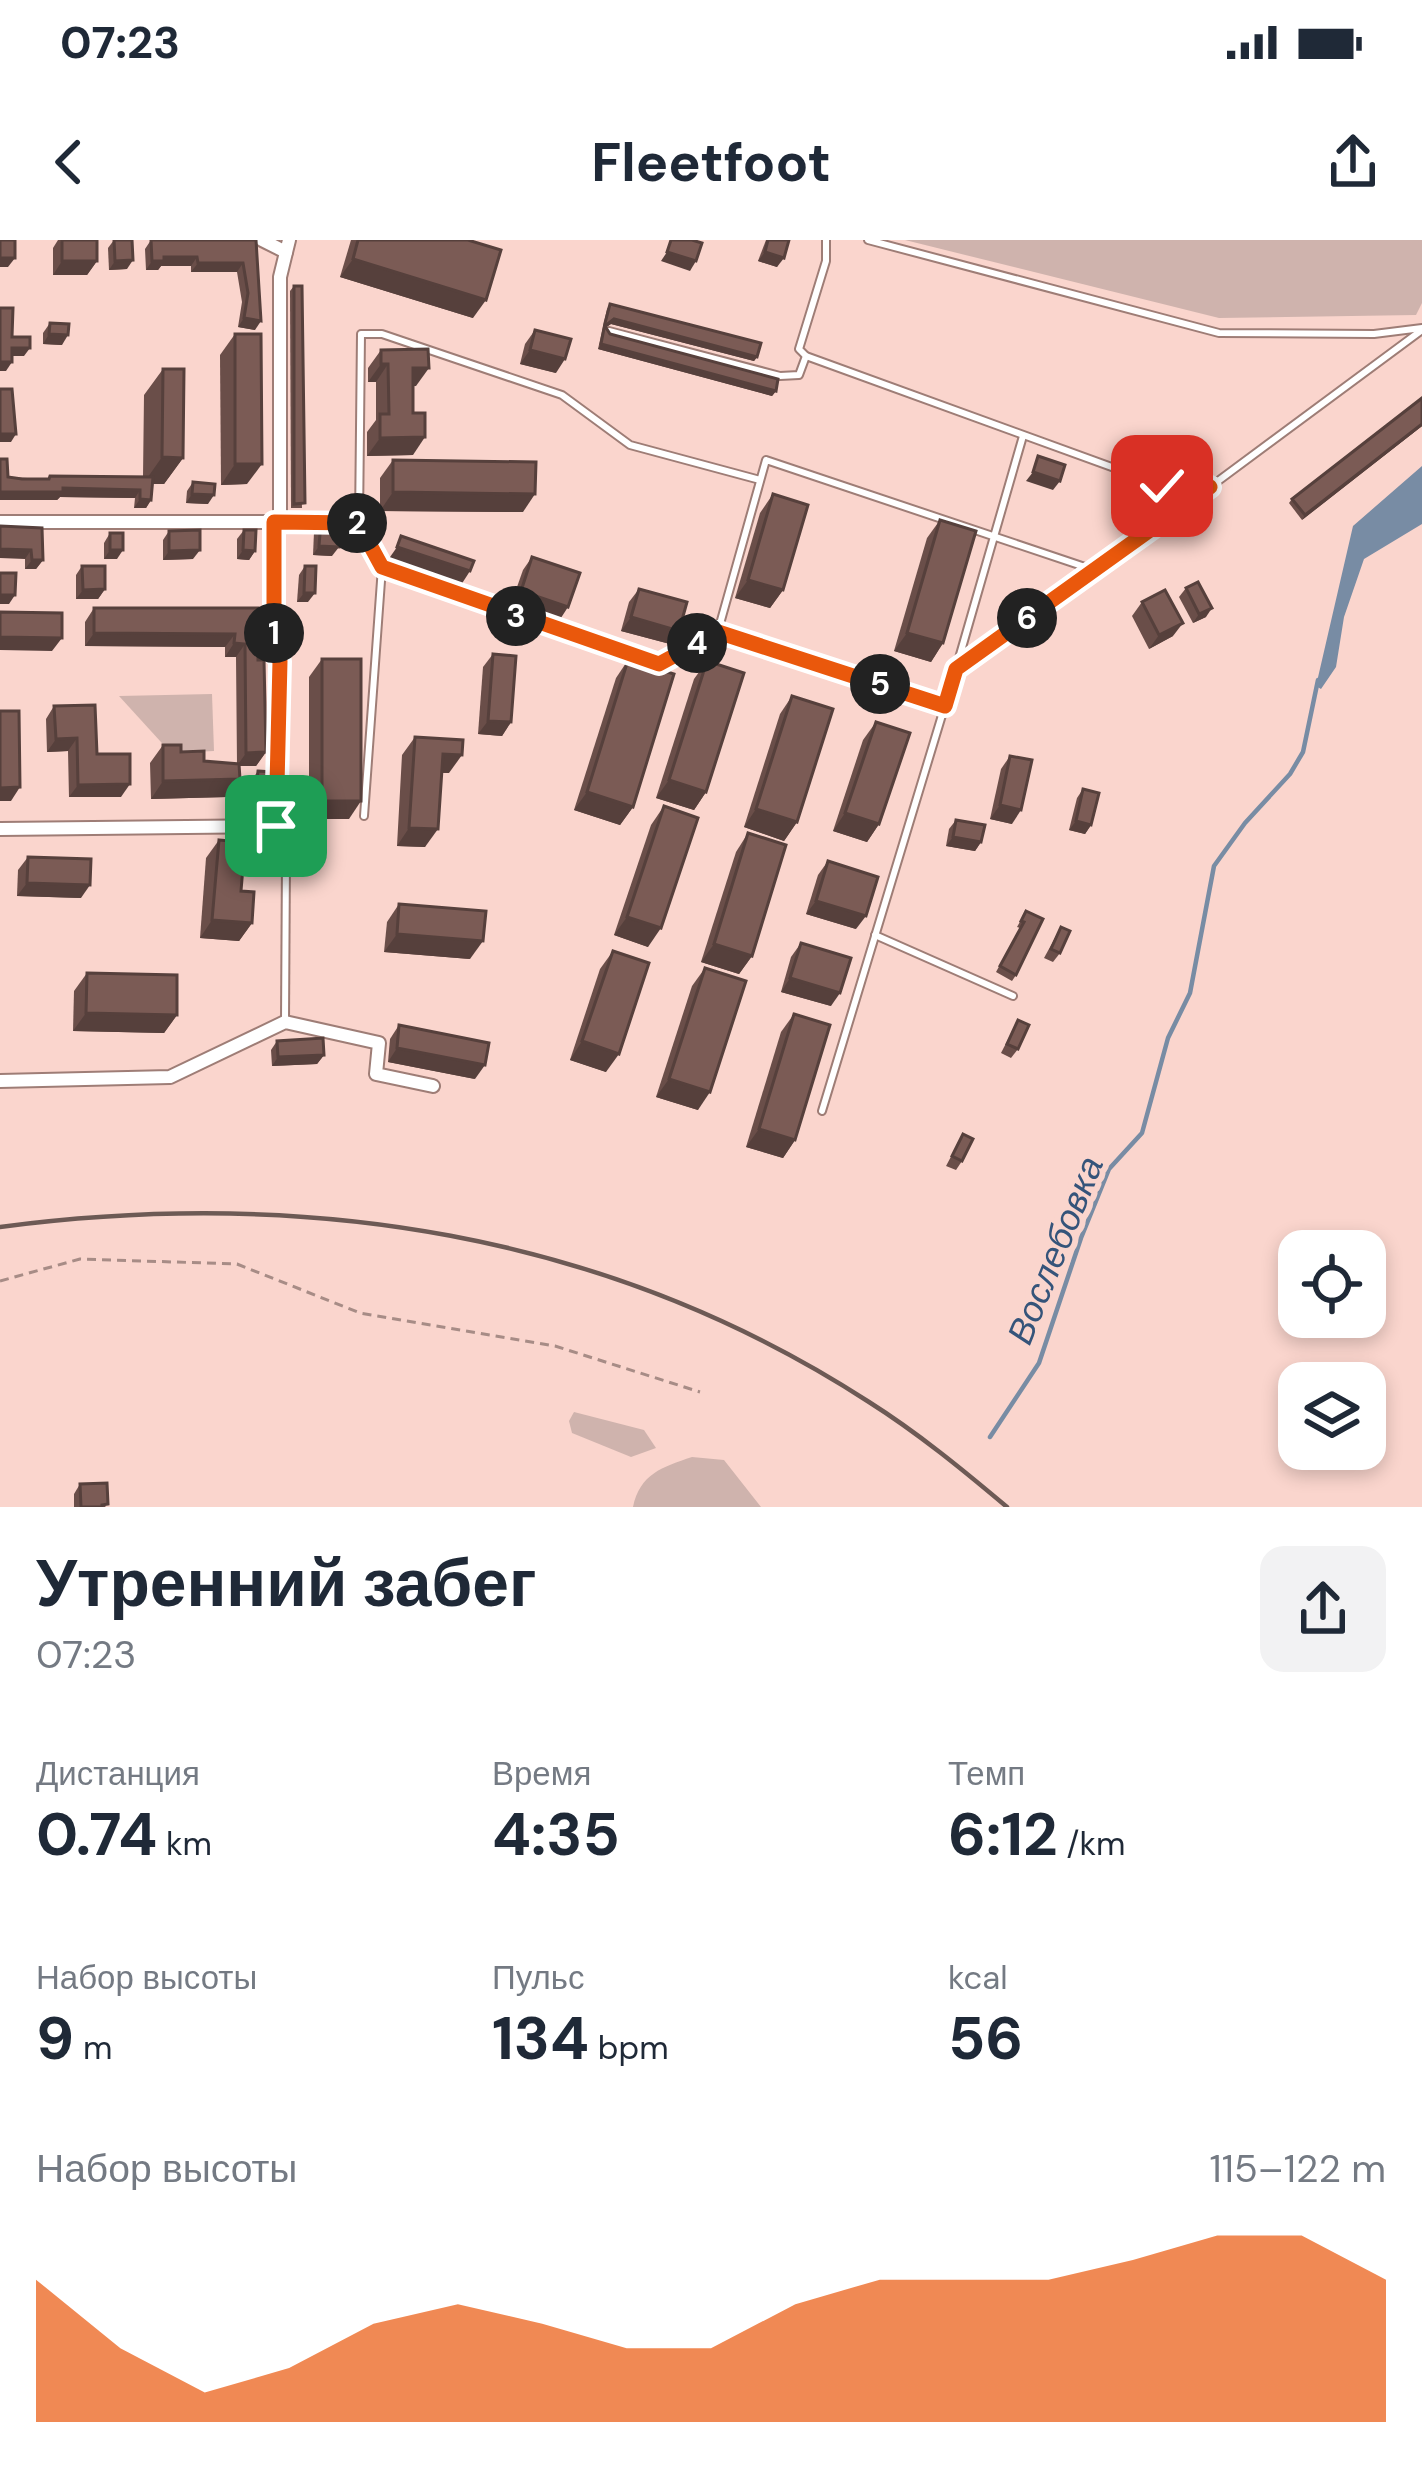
<!DOCTYPE html>
<html lang="ru">
<meta charset="utf-8">
<style>
body{margin:0;font-family:"DM Sans",sans-serif;background:#f2f2f3;color:#1f2937;height:100vh;display:flex;flex-direction:column;font-size:45px;white-space:nowrap}
*{box-sizing:border-box;margin:0}
p{font-size:39px;color:#747a83}
.icon{flex:none;width:66px;height:66px;fill:none;stroke:currentColor;stroke-width:2;stroke-linecap:round;stroke-linejoin:round}
.map{position:relative;height:1267px;overflow:hidden}
.side{display:flex;flex-direction:column;background:#fff;flex:1}
.side>*{flex:none}
.buttons{position:absolute;left:1278px;top:990px;display:grid;gap:24px}
.buttons a{display:grid;place-items:center;width:108px;height:108px;border-radius:24px;background:#fff;box-shadow:0 6px 18px #0003;font-size:60px}
.pin{position:absolute;display:grid;place-items:center;width:102px;height:102px;color:#fff;margin:-51px;border-radius:24px;box-shadow:0 6px 18px #0006}
.km{position:absolute;width:60px;height:60px;margin:-30px;border-radius:50%;background:#222;color:#fff;font-size:33px;line-height:60px;text-align:center}
.round{display:grid;place-items:center;flex:none;width:126px;height:126px;border-radius:24px;background:#f2f2f3}
.headline{display:flex;align-items:center;justify-content:space-between;height:204px;padding:0 36px}
h1{font-size:66px;font-weight:700;line-height:90px}
.metrics{display:grid;grid-template-columns:repeat(3,1fr);gap:18px;height:204px;padding:12px 36px}
.metrics div{display:grid;align-content:center}
.metrics b{font-size:60px;font-weight:700}
.metrics small{font-size:33px;font-weight:400}
.metrics p{font-size:33px}
.chart{height:336px;padding:24px 36px}
.chart p{display:flex;justify-content:space-between}
.chart svg{width:100%;height:216px;margin-top:12px;fill:#ea580c;opacity:.7}
.status{display:flex;justify-content:space-between;align-items:center;height:84px;padding:0 60px;background:#fff;direction:ltr}
.status svg{height:33px;fill:currentColor}
header{display:flex;justify-content:space-between;align-items:center;height:156px;padding:0 36px;background:#fff;font-size:54px;font-weight:700}
.map>svg:first-child{display:block}
</style>
<div class="status"><b>07:23</b><svg viewBox="0 0 49 12"><path d="M0 12V9h3v3zM5 12V6h3v6zM10 12V3h3v9zM15 12V0h3v12zM26 1h20v11H26zM47 4h2v5h-2z"/></svg></div>
<header><svg class="icon" aria-label="back" viewBox="0 0 24 24"><path d="M15 5l-7 7 7 7"/></svg>Fleetfoot<svg class="icon" aria-label="share" viewBox="0 0 24 24"><path d="M12 15V3M7 8l5-5 5 5M5 13v7h14v-7"/></svg></header>
<div class="map">
<svg width="1422" height="1267" viewBox="0 0 1422 1267">
<rect width="100%" height="100%" fill="#fad5cd"/>
<g fill="#cfb3ad">
<path d="M905,0H1422V63L1416,75L1219,78Z"/>
<path d="M212,454L214,511L171,513L119,456Z"/>
<path d="M574,1172L644,1190L656,1208L631,1217L572,1193L569,1181Z"/>
<path d="M692,1217L724,1220L761,1267H633C640,1234 662,1227 692,1217Z"/>
</g>
<path fill="#788ca4" d="M1422,226V284L1364,319L1344,377L1336,427L1321,449L1316,446L1353,286Z"/>
<g fill="none" stroke-linecap="round" stroke-linejoin="round">
<path stroke="#788ca4" stroke-width="4.5" d="M990,1197L1039,1123L1081,998L1109,929L1142,893L1168,798L1190,753L1214,626L1245,583L1290,534L1303,512L1318,440"/>
<defs>
<g id="service">
<path d="M826,0V21L799,109L806,116L1175,250L1210,247L1422,90"/>
<path d="M868,0L1219,93L1374,94L1422,88"/>
<path d="M609,91L780,136L799,135L806,116"/>
<path d="M280,282L359,283L361,94H382L562,155L630,205L760,240"/>
<path d="M359,283L382,327L364,576"/>
<path d="M382,327L659,424L718,392L945,466"/>
<path d="M718,391L766,220L1094,330"/>
<path d="M957,425L1023,196"/>
<path d="M875,695L1013,756"/>
<path d="M285,782L286,618"/>
<path d="M822,871L956,429L1207,249"/>
</g>
<g id="minor">
<path d="M262,0L286,12"/>
<path d="M0,282H280V37L289,0"/>
<path d="M0,589L276,586L280,421L274,413V282"/>
<path d="M0,841L170,837L285,782L379,803L376,834L433,846"/>
</g>
</defs>
<use href="#service" stroke="#9e7d76" stroke-width="10"/>
<use href="#minor" stroke="#9e7d76" stroke-width="16"/>
<path stroke="#a78c86" stroke-width="3" stroke-dasharray="9 6" stroke-linecap="butt" d="M0,1041L80,1019L237,1024L360,1073L555,1106L700,1152"/>
<use href="#service" stroke="#fff" stroke-width="6"/>
<use href="#minor" stroke="#fff" stroke-width="12"/>
<path stroke="#6d5a55" stroke-width="4.5" d="M0,987C305,947 607,992 869,1162C918,1193 963,1230 1007,1267"/>
</g>
<g fill="#6a4e49">
<path d="M58,0H97V21L87,35H53V8Z"/>
<path d="M114,0L127,29L109,30L108,8Z"/>
<path d="M151,0H256L255,90L238,87L242,62L237,32H191V26H161L158,30H146L145,9Z"/>
<path d="M351,0H468L473,78L340,37Z"/>
<path d="M766,0H789L777,27L758,21Z"/>
<path d="M294,46L302,268H291L290,51Z"/>
<path d="M610,64L757,117L754,121L611,84L606,87L610,94L776,151L772,156L598,109L607,69Z"/>
<path d="M50,83L62,105L43,104V93Z"/>
<path d="M535,90L556,133L520,124L525,104Z"/>
<path d="M235,94L247,244L221,245L220,115Z"/>
<path d="M381,110L416,146H413V215L367,216V192L376,180V142H368V128Z"/>
<path d="M163,129L183,218L164,244H152L151,260L146,268H134L135,258L60,257L57,260L8,237L47,239L50,236L143,237L144,155Z"/>
<path d="M1422,158V186L1302,280L1289,263L1292,259Z"/>
<path d="M393,220L523,272L380,271V238Z"/>
<path d="M193,242L208,264L186,263L187,251Z"/>
<path d="M773,254L783,350L770,368L735,358L760,273Z"/>
<path d="M940,280L943,403L931,422L894,411L927,298Z"/>
<path d="M321,282L332,316L313,315L314,292Z"/>
<path d="M0,286L43,320L36,329H25V319Z"/>
<path d="M244,290L255,311L249,320L237,319V299Z"/>
<path d="M169,291L193,319L163,320V300Z"/>
<path d="M110,293L117,319H104V303Z"/>
<path d="M532,317L559,381L511,364L523,330Z"/>
<path d="M82,326L105,349L98,359H76V335Z"/>
<path d="M305,326L308,362H297L299,335Z"/>
<path d="M1186,348L1206,377L1193,383L1179,357Z"/>
<path d="M639,349L670,404L621,391L629,362Z"/>
<path d="M1142,362L1173,396L1149,409L1132,376Z"/>
<path d="M94,368H258V420L266,512L256,526H239L227,557L151,559L150,523L163,505L204,521L237,524L236,417H225V407L85,406V382Z"/>
<path d="M493,414L511,482L502,496L478,494L483,427Z"/>
<path d="M322,419L349,579H309V437Z"/>
<path d="M628,420L633,567L620,585L574,570L616,438Z"/>
<path d="M707,421L706,552L694,570L656,558L694,439Z"/>
<path d="M792,456L797,582L784,601L744,587L780,474Z"/>
<path d="M54,466L97,514L121,557H69L68,511L47,512L46,479Z"/>
<path d="M876,482L879,584L867,602L833,591L863,500Z"/>
<path d="M415,497L449,533H442L425,607L397,606L402,515Z"/>
<path d="M1010,516L1012,584L990,579L1001,529Z"/>
<path d="M258,531L261,566L247,564L249,544Z"/>
<path d="M1083,549L1091,585L1085,594L1069,590L1077,558Z"/>
<path d="M664,566L648,707L614,695L651,585Z"/>
<path d="M956,580L981,602L975,611L946,606L949,589Z"/>
<path d="M748,593L752,716L739,734L701,722L736,612Z"/>
<path d="M219,600L241,651L252,683L239,701L200,698L206,618Z"/>
<path d="M28,617L81,658L17,656L18,630Z"/>
<path d="M828,621L856,689L806,674L818,635Z"/>
<path d="M399,664L470,719L384,712L387,682Z"/>
<path d="M1026,671L1016,735L1012,741L996,732L1020,688L1017,687Z"/>
<path d="M1061,687L1060,713L1053,722L1044,718Z"/>
<path d="M801,703L831,766L781,752L791,717Z"/>
<path d="M613,711L606,832L570,820L600,729Z"/>
<path d="M705,728L698,870L656,857L692,746Z"/>
<path d="M87,733L177,775L164,793L73,791L74,751Z"/>
<path d="M794,774L795,900L783,918L746,907L781,792Z"/>
<path d="M1018,780V809L1011,818L1001,813Z"/>
<path d="M399,785L475,839L388,822L390,799Z"/>
<path d="M277,801L324,815L317,824L272,826L271,810Z"/>
<path d="M963,894L962,921L956,930L946,926Z"/>
<path d="M80,1244L106,1267H74V1254Z"/>
</g>
<g fill="#56403c">
<path d="M667,12L696,21L690,31L661,21Z"/>
<path d="M765,12L784,18L777,27L758,21Z"/>
<path d="M164,17H197L191,26H161L158,30H146L152,21Z"/>
<path d="M0,18H15L8,27H0Z"/>
<path d="M353,19L486,60L473,78L340,37Z"/>
<path d="M133,20L127,29L109,30L115,21Z"/>
<path d="M62,21H97L87,35H53Z"/>
<path d="M198,23H243L237,32H191Z"/>
<path d="M244,78L261,81L255,90L238,87Z"/>
<path d="M614,79L757,117L754,121L611,84L602,90Z"/>
<path d="M49,94L68,95L62,105L43,104Z"/>
<path d="M601,104L776,151L772,156L598,109Z"/>
<path d="M12,108H30L24,116H6Z"/>
<path d="M530,110L565,119L556,133L520,124Z"/>
<path d="M0,122H12L6,131H0Z"/>
<path d="M381,124H388L376,142H368Z"/>
<path d="M413,128H429L416,146L400,147Z"/>
<path d="M1422,184V186L1302,280L1305,275Z"/>
<path d="M0,194H16L11,202H0Z"/>
<path d="M425,197L413,215L367,216L380,198Z"/>
<path d="M162,217L183,218L164,244H143Z"/>
<path d="M235,224H262L247,244L221,245Z"/>
<path d="M1033,232L1060,241L1053,250L1026,241Z"/>
<path d="M63,248L140,250L135,258L60,257L57,260H0V252Z"/>
<path d="M393,252L535,254L523,272L380,271Z"/>
<path d="M192,254L214,255L208,264L186,263Z"/>
<path d="M140,259L151,260L146,268H134Z"/>
<path d="M319,306L339,307L332,316L313,315Z"/>
<path d="M397,307L470,331L461,345L388,320Z"/>
<path d="M0,309L31,310L25,319L0,318Z"/>
<path d="M110,310H123L117,319H104Z"/>
<path d="M200,310L193,319L163,320L169,311Z"/>
<path d="M243,310L255,311L249,320L237,319Z"/>
<path d="M32,320H43L36,329H25Z"/>
<path d="M748,340L783,350L770,368L735,358Z"/>
<path d="M105,349L98,359H76L83,350Z"/>
<path d="M521,351L568,367L559,381L511,364Z"/>
<path d="M304,353H315L308,362H297Z"/>
<path d="M0,355H15L9,364H0Z"/>
<path d="M1212,368L1206,377L1193,383L1199,374Z"/>
<path d="M631,377L679,391L670,404L621,391Z"/>
<path d="M1183,383L1173,396L1149,409L1159,395Z"/>
<path d="M94,393L235,394L225,407L85,406Z"/>
<path d="M907,393L943,403L931,422L894,411Z"/>
<path d="M0,397L62,398L52,411L0,410Z"/>
<path d="M234,403L245,404L236,417H225Z"/>
<path d="M488,481L511,482L502,496L478,494Z"/>
<path d="M77,498L68,511L47,512L56,499Z"/>
<path d="M266,512L256,526H237L246,513Z"/>
<path d="M443,514L462,515L449,533L430,532Z"/>
<path d="M240,539L227,557L151,559L163,541Z"/>
<path d="M669,540L706,552L694,570L656,558Z"/>
<path d="M130,544L121,557H69L78,545Z"/>
<path d="M20,547L11,561H0V548Z"/>
<path d="M256,551L270,552L261,566L247,564Z"/>
<path d="M587,552L633,567L620,585L574,570Z"/>
<path d="M322,561H361L349,579H309Z"/>
<path d="M1000,565L1021,570L1012,584L990,579Z"/>
<path d="M756,569L797,582L784,601L744,587Z"/>
<path d="M845,573L879,584L867,602L833,591Z"/>
<path d="M1076,581L1091,585L1085,594L1069,590Z"/>
<path d="M409,588L438,589L425,607L397,606Z"/>
<path d="M953,597L981,602L975,611L946,606Z"/>
<path d="M27,643L90,645L81,658L17,656Z"/>
<path d="M816,661L866,676L856,689L806,674Z"/>
<path d="M627,677L661,688L648,707L614,695Z"/>
<path d="M212,680L252,683L239,701L200,698Z"/>
<path d="M397,694L483,701L470,719L384,712Z"/>
<path d="M714,704L752,716L739,734L701,722Z"/>
<path d="M790,738L840,753L831,766L781,752Z"/>
<path d="M86,773L177,775L164,793L73,791Z"/>
<path d="M582,801L619,814L606,832L570,820Z"/>
<path d="M397,808L485,825L475,839L388,822Z"/>
<path d="M324,815L317,824L272,826L278,817Z"/>
<path d="M669,839L710,852L698,870L656,857Z"/>
<path d="M759,889L795,900L783,918L746,907Z"/>
</g>
<g fill="#7b5b55" stroke="#56403c" stroke-width="3">
<rect x="0" y="0" width="15" height="18"/>
<rect x="62" y="0" width="35" height="21"/>
<path d="M114,0H132L133,20L115,21Z"/>
<path d="M151,0H256L261,81L244,78L248,53L243,23H198L197,17H164V21H152Z"/>
<path d="M358,0H468L501,10L486,60L353,19Z"/>
<path d="M671,0H692L702,3L696,21L667,12Z"/>
<path d="M768,0H789L784,18L765,12Z"/>
<path d="M294,46H302L305,263L294,264Z"/>
<path d="M610,64L761,103L757,117L614,79L605,86L610,94L778,139L776,151L601,104L605,83Z"/>
<path d="M0,68H13L12,97H30V108H12V122H0Z"/>
<path d="M50,83L69,84L68,95L49,94Z"/>
<path d="M535,90L571,99L565,119L530,110Z"/>
<path d="M235,94H261L262,224H235Z"/>
<path d="M428,109L429,128H413V173H425V197L380,198V174H389L388,124H381V110Z"/>
<path d="M163,129H184L183,218L162,217Z"/>
<path d="M0,149H12L16,194H0Z"/>
<path d="M1422,158V184L1305,275L1292,259Z"/>
<path d="M1038,216L1065,225L1060,241L1033,232Z"/>
<path d="M0,219H7L8,237L22,239H49L50,236L153,237L151,260L140,259V250L63,248V252H0Z"/>
<path d="M393,220L536,222L535,254L393,252Z"/>
<path d="M193,242L215,244L214,255L192,254Z"/>
<path d="M773,254L808,265L783,350L748,340Z"/>
<path d="M940,280L976,291L943,403L907,393Z"/>
<path d="M321,282L340,284L339,307L319,306Z"/>
<path d="M0,286L42,288L43,320H32L31,310L0,309Z"/>
<path d="M200,290V310L169,311V291Z"/>
<path d="M244,290H256L255,311L243,310Z"/>
<rect x="110" y="293" width="13" height="17"/>
<path d="M401,296L474,321L470,331L397,307Z"/>
<path d="M532,317L580,333L568,367L521,351Z"/>
<path d="M82,326H105V349L83,350Z"/>
<path d="M305,326H316L315,353H304Z"/>
<path d="M0,333H16L15,355H0Z"/>
<path d="M1198,342L1212,368L1199,374L1186,348Z"/>
<path d="M639,349L687,362L679,391L631,377Z"/>
<path d="M1165,350L1183,383L1159,395L1142,362Z"/>
<path d="M94,368H258V420H264L266,512L246,513L245,404L234,403L235,394L94,393Z"/>
<path d="M0,372L62,373V398L0,397Z"/>
<path d="M493,414L516,416L511,482L488,481Z"/>
<rect x="322" y="419" width="39" height="142"/>
<path d="M628,420L674,434L633,567L587,552Z"/>
<path d="M707,421L744,433L706,552L669,540Z"/>
<path d="M792,456L833,469L797,582L756,569Z"/>
<path d="M95,465L97,514H130V544L78,545L77,498L56,499L54,466Z"/>
<path d="M0,471H19L20,547L0,548Z"/>
<path d="M876,482L910,493L879,584L845,573Z"/>
<path d="M415,497L463,500L462,515L443,514L438,589L409,588Z"/>
<path d="M163,505H181V512L204,511V521L239,524L240,539L163,541Z"/>
<path d="M1010,516L1032,520L1021,570L1000,565Z"/>
<path d="M258,531L272,532L270,552L256,551Z"/>
<path d="M1083,549L1099,553L1091,585L1076,581Z"/>
<path d="M664,566L698,578L661,688L627,677Z"/>
<path d="M956,580L985,585L981,602L953,597Z"/>
<path d="M748,593L786,605L752,716L714,704Z"/>
<path d="M219,600L241,602L244,615L241,651L254,652L252,683L212,680Z"/>
<path d="M28,617L91,619L90,645L27,643Z"/>
<path d="M828,621L878,637L866,676L816,661Z"/>
<path d="M399,664L486,671L483,701L397,694Z"/>
<path d="M1026,671L1043,679L1016,735L1000,726L1024,682L1021,681Z"/>
<path d="M1061,687L1070,691L1060,713L1051,709Z"/>
<path d="M801,703L851,718L840,753L790,738Z"/>
<path d="M613,711L649,723L619,814L582,801Z"/>
<path d="M705,728L746,741L710,852L669,839Z"/>
<path d="M87,733L177,735V775L86,773Z"/>
<path d="M794,774L830,785L795,900L759,889Z"/>
<path d="M1018,780L1029,785L1018,809L1007,804Z"/>
<path d="M399,785L489,803L485,825L397,808Z"/>
<path d="M323,798L324,815L278,817L277,801Z"/>
<path d="M963,894L973,899L962,921L952,916Z"/>
<path d="M107,1243L108,1264L102,1265V1267H81L80,1244Z"/>
</g>
<g fill="none" stroke-linecap="round" stroke-linejoin="round">
<defs>
<path id="route" d="M276,586L280,421L274,412V282L358,283L382,327L659,424L718,392L945,466L956,429L1210,247L1175,250L1162,246"/>
</defs>
<use href="#route" stroke="#fff" stroke-width="24"/>
<use href="#route" stroke="#ea580c" stroke-width="15"/>
</g>
<g text-anchor="middle" dominant-baseline="central" stroke-width="12" stroke-linejoin="round" paint-order="stroke">
<g font-size="36" font-style="italic" fill="#35547a" stroke="#fad5cd">
<text transform="translate(1055 1010) rotate(-68)">Вослебовка</text>
</g>
</g>
</svg>
<div class="buttons">
<a><svg class="icon" aria-label="locate" viewBox="0 0 24 24"><circle cx="12" cy="12" r="6"/><path d="M12 2v4M12 18v4M2 12h4M18 12h4"/></svg></a>
<a><svg class="icon" aria-label="layers" viewBox="0 0 24 24"><path d="M12 4l9 5-9 5-9-5zM3 14l9 5 9-5"/></svg></a>
</div>
<div class="pin" style="left:276px;top:586px;background:#1e9e55"><svg class="icon" aria-label="arrive" viewBox="0 0 24 24"><path d="M6 21V4h12l-3 4 3 4H6"/></svg></div>
<div class="pin" style="left:1162px;top:246px;background:#d93025"><svg class="icon" aria-label="check" viewBox="0 0 24 24"><path d="M5 12l5 5 9-10"/></svg></div>
<b class="km" style="left:274px;top:393px">1</b>
<b class="km" style="left:357px;top:283px">2</b>
<b class="km" style="left:516px;top:376px">3</b>
<b class="km" style="left:697px;top:403px">4</b>
<b class="km" style="left:880px;top:444px">5</b>
<b class="km" style="left:1027px;top:378px">6</b>
</div>
<section class="side">
<div class="headline"><div><h1>Утренний забег</h1><p>07:23</p></div><a class="round"><svg class="icon" aria-label="share" viewBox="0 0 24 24"><path d="M12 15V3M7 8l5-5 5 5M5 13v7h14v-7"/></svg></a></div>
<div class="metrics">
<div><p>Дистанция</p><b>0.74<small> km</small></b></div>
<div><p>Время</p><b>4:35</b></div>
<div><p>Темп</p><b>6:12<small> /km</small></b></div>
</div>
<div class="metrics">
<div><p>Набор высоты</p><b>9<small> m</small></b></div>
<div><p>Пульс</p><b>134<small> bpm</small></b></div>
<div><p>kcal</p><b>56</b></div>
</div>
<div class="chart"><p><span>Набор высоты</span>115–122 m</p>
<svg viewBox="0 0 160 44" preserveAspectRatio="none"><path d="M0 44V15L10 29L20 38L30 33L40 24L50 20L60 24L70 29L80 29L90 20L100 15L110 15L120 15L130 11L140 6L150 6L160 15V44z"/></svg>
</div>
</section>
